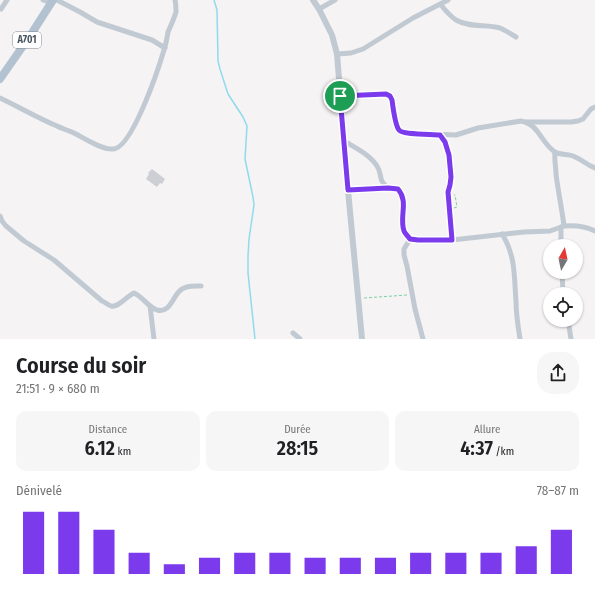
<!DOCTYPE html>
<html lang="fr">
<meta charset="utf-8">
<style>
body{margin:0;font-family:"Fira Sans Condensed",sans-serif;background:#f6f6f6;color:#202124;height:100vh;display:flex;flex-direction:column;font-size:15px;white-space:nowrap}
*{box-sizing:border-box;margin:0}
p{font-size:13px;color:#757577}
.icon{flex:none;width:22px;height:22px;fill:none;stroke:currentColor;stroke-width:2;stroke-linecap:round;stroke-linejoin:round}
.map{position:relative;height:339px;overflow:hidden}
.side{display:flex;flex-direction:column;background:#fff;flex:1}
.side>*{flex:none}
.needle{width:26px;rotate:9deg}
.tools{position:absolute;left:543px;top:239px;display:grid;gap:8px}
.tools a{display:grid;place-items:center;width:40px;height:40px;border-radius:50%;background:#fff;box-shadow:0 1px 3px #0004;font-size:20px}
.pin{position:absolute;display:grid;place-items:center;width:34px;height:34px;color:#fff;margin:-17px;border:2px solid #fff;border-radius:50%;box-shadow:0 1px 4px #0007}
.round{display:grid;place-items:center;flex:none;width:42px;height:42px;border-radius:16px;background:#f6f6f6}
.head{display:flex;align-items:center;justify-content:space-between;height:68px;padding:0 16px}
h1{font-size:22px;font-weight:600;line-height:30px}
.figures{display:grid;grid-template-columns:repeat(3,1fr);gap:6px;height:68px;padding:4px 16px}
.figures div{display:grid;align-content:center;border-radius:10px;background:#f6f6f6;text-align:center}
.figures b{font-size:20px;font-weight:600}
.figures small{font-size:11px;font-weight:400}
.figures p{font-size:11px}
.chart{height:112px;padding:8px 16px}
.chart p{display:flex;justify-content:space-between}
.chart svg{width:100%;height:72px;margin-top:4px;stroke:#7c3aed;stroke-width:6}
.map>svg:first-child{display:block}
</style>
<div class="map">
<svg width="595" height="339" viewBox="0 0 595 339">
<rect width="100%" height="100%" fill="#f5f3f3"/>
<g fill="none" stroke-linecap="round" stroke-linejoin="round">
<path stroke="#90daee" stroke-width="1.5" d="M214,0L217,10L218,61L220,69L228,94L243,117L247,126L245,159L253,197L254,205L249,239L248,256V273L255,339"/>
</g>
<path fill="#cdcfd5" d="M152,169L165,179L162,184L160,183L157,187L146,179L149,174L148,173Z"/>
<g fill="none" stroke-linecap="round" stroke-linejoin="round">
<g stroke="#7ad0a6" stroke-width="1" stroke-dasharray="3 2" stroke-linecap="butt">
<path d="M454,208L457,207L455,195H454"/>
<path d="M364,298L407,295"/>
</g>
<g stroke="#c1cad2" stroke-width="5">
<path d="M43,0L51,3"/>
<path d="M57,0L80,12L97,22L152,40L165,48"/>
<path d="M441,5C445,10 450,16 456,20C470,28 486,24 500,28C505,30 511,34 516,37"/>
<path d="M1,9L7,0"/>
<path d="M319,9L335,0"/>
<path d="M337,54L351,53L363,49L413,18L448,0"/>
<path d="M340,96L386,93L390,96L392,100C394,108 394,123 399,129C401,132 404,133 407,133L456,135L478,128L521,121C539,124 541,143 555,152C560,155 568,154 573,156C581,159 587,165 595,168"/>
<path d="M0,98C19,107 38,118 57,126C62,129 68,130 74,133C84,138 102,150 113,149C132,149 159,67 164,50C166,44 167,38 168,32C171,25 174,19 176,12C176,8 176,4 175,0"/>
<path d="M526,122H571L578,121L583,119L591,109L595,107"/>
<path d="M440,135L445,142L449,155L451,177L450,185L448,192V201L452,240"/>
<path d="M344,141C356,148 370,155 377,166C383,175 377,179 388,188"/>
<path d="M348,190L394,188C409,193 401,215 403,227C404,232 407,235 410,239L404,249V255L407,266L415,309L423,339"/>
<path d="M0,216L2,221L6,226L24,241L54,260L102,301C105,302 108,305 111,306C118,308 127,296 134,293C143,297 148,307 157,310C171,314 173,294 182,289C188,285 194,286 201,286"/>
<path d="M564,226C575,225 585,226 595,231"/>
<path d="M561,227V246"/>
<path d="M502,234C516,256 514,277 516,301C516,314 518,326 520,339"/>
<path d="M410,239L418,241L452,240L524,232L550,231L564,226C562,209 558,191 556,174C556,167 554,159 555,152"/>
<path d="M562,272L563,294"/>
<path d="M150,306L154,339"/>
<path d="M568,320L571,339"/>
<path d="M293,333L300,339"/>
</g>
<path stroke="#c1cad2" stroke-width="6" d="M313,0L319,9L332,35L337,54L348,190L362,339"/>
<path stroke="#b3c2d1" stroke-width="8" d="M0,79L30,36L53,0"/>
</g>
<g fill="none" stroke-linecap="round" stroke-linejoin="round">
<defs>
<path id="route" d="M386,94L390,96L392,100C393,107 395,125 399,130C403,135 433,134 440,135L445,142L449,155L451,177L450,185L448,192L452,240H418L410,239C408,236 405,234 404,231C399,216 409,202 398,189L388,188L348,190L340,96Z"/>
</defs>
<use href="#route" stroke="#fff" stroke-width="8"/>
<use href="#route" stroke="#7c3aed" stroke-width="5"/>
</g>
<g text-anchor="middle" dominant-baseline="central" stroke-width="4" stroke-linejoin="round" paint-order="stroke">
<rect fill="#fff" stroke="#808990" stroke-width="1" x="13" y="32" width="28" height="16" rx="3"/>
<g font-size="10" font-weight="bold" fill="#4a5661">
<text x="27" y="40">A701</text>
</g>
</g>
</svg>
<div class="tools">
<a><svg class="needle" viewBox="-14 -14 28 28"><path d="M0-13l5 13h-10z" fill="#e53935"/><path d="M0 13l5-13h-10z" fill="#757577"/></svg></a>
<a><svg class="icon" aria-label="locate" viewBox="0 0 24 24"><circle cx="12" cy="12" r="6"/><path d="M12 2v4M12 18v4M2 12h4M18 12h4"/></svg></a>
</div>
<div class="pin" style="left:340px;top:96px;background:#1e9e55"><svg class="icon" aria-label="arrive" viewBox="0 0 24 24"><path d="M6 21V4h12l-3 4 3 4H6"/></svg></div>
</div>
<section class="side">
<div class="head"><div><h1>Course du soir</h1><p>21:51 · 9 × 680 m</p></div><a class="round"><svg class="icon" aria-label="share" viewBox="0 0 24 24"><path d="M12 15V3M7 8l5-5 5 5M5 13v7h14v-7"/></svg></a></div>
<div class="figures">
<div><p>Distance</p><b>6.12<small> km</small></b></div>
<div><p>Durée</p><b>28:15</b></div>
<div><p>Allure</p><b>4:37<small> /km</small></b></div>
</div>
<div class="chart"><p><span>Dénivelé</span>78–87 m</p>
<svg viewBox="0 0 160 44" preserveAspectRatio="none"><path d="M5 44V6M15 44V6M25 44V17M35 44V31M45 44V38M55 44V34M65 44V31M75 44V31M85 44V34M95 44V34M105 44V34M115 44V31M125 44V31M135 44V31M145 44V27M155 44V17"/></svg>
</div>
</section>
